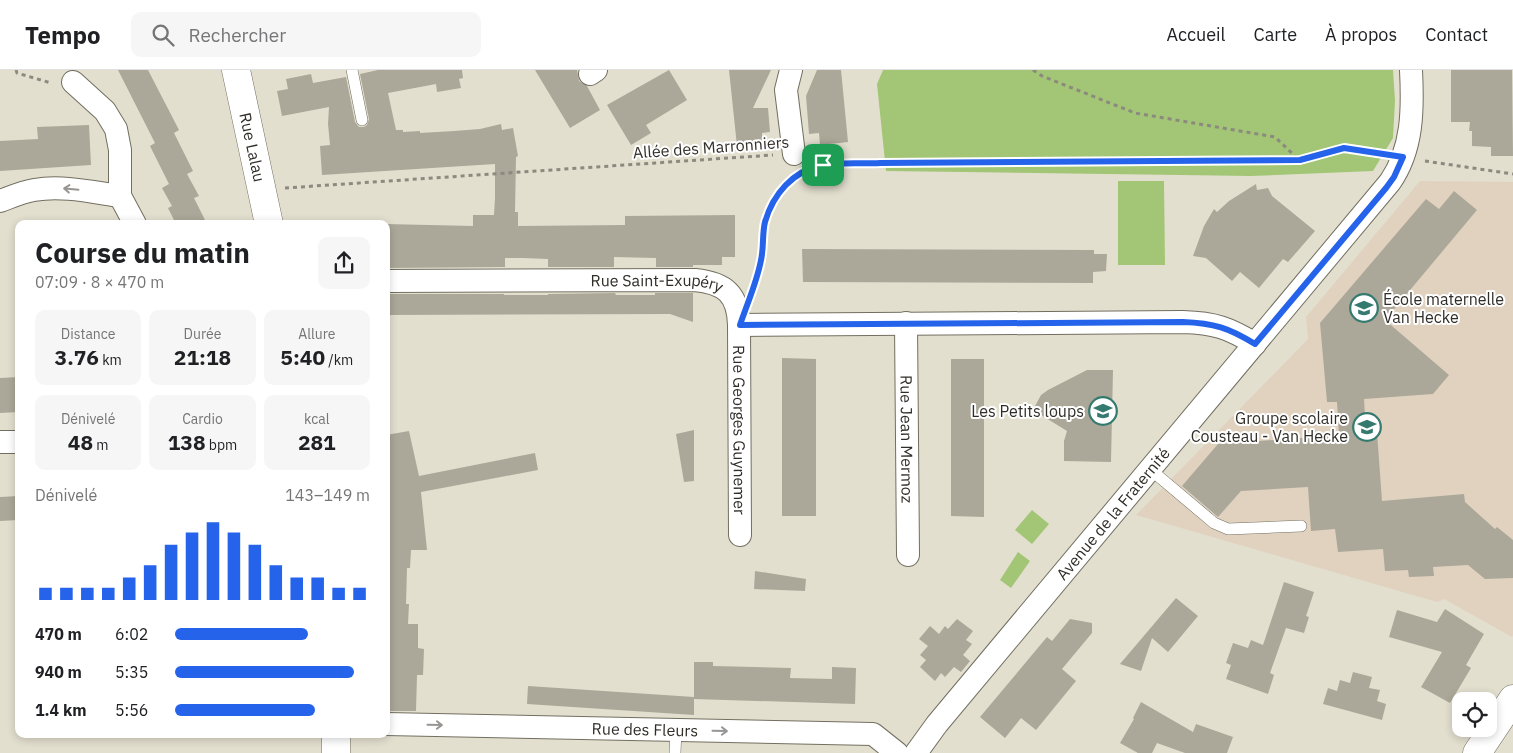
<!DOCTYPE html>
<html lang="fr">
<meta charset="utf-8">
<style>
body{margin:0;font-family:"IBM Plex Sans",sans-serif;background:#f6f6f6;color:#202124;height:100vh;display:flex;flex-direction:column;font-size:19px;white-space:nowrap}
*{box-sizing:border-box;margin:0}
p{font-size:16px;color:#757577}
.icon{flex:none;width:28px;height:28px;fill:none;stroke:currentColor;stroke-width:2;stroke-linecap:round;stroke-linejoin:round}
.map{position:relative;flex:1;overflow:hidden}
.side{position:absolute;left:15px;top:150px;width:375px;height:518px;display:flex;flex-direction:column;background:#fff;border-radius:10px;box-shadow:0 2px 8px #0003}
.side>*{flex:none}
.tools{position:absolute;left:1452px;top:622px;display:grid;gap:10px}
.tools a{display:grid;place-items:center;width:45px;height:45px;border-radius:10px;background:#fff;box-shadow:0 2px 8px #0003;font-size:25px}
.pin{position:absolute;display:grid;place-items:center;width:42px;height:42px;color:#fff;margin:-21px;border-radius:10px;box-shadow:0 2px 8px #0006}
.round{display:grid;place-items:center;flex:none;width:52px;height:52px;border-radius:10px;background:#f6f6f6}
.head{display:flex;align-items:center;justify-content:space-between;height:85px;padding:0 20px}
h1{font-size:28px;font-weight:700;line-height:38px}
.metrics{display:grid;grid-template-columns:repeat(3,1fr);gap:8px;height:85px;padding:5px 20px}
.metrics div{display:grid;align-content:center;border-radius:10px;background:#f6f6f6;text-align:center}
.metrics b{font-size:21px;font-weight:700}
.metrics small{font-size:14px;font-weight:400}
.metrics p{font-size:14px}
.chart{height:140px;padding:10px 20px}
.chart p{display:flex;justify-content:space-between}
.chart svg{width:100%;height:90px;margin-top:5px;stroke:#2563eb;stroke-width:6}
ul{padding:0 20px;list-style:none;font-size:16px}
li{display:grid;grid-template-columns:80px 60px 1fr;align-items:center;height:38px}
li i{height:12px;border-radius:6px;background:#2563eb}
header{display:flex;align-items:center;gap:30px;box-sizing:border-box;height:70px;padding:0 25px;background:#fff;border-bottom:1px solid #e0e0e0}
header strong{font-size:24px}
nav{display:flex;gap:28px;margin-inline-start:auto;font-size:18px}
.search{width:350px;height:45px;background:#f6f6f6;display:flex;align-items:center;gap:12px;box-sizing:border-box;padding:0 18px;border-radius:10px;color:#757577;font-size:19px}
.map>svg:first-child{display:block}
</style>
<header>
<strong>Tempo</strong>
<div class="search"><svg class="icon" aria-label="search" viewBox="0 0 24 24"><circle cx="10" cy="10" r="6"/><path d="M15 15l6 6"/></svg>Rechercher</div>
<nav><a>Accueil</a><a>Carte</a><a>À propos</a><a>Contact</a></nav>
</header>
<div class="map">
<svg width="1513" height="683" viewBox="0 0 1513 683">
<rect width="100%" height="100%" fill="#e3dfcf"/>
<path fill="#e1d2c0" d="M1420,111L1513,112V565L1512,567L1444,529L1437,532L1136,445L1308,269L1306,247Z"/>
<g fill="#a2c675">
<path d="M883,0H1393L1395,31L1393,68L1373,101L1251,106L886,101L877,14Z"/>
<path d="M1118,111H1164L1165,195H1118Z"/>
<path d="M1032,440L1049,454L1032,474L1015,460Z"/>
<path d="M1018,482L1030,491L1011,518L1000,510Z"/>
</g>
<g fill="#aba899">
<path d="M118,0H148L179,60L174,63L193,101L187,104L199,126L194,128L207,154H176L168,138L172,136L162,118L169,114L150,76L155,73Z"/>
<path d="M378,0H462L463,8L459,9L461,18L437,22L436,14L388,23L396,60H403V62L420,61V63L454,61L480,59L501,54L502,60L513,58L518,86L516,87L515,142H518V156L625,155V146L735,145V187H722V195H693V197H656V188L614,187V197H548V189L523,188H505V197L386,198V154L473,156V145H494L495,128V94L322,105L320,76L330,75L328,54L329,37L282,46L277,21L288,19L286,9L311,4L313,13L346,7L355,52L359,57H364L367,55L369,49L360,4Z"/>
<path d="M535,0H577L579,11L587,16L600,40L570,58Z"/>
<path d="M669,0L687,30L646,55L651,63L631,75L607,35Z"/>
<path d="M729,0H771L753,38H768L770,62L762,63V74L737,76Z"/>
<path d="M817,0H841L848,72L820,75L819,63L809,64L806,26Z"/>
<path d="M1451,0H1512L1513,86H1491V77L1472,76V61H1469L1470,52H1451Z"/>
<path d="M89,55L91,95L0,101V71L38,69L37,57Z"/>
<path d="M1256,114L1257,120L1268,118L1272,126L1315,161L1288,192L1283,189L1259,218L1240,202L1232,211L1206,188L1193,186L1204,156L1214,139L1217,142L1229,131Z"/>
<path d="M1454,121L1477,140L1385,250L1449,305L1433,324L1364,329L1366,363L1377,362L1382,431L1464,424L1465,432L1495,459L1497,457L1513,470V508L1485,509L1468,495L1433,497L1434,506L1409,507L1408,500L1385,501L1383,479L1338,482L1335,459L1311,461L1308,417L1241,421L1218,447L1182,416L1218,374L1339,365L1337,332H1327L1320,253L1426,129L1439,139Z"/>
<path d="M802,179L1094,180V184H1107L1106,201L1093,202V213L803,212Z"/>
<path d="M615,223L616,225H655V223H693V252L670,244L386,245V224H504V225H548V224Z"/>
<path d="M782,288L816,289V446H782Z"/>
<path d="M951,289H984V447L951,446Z"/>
<path d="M1087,300H1113L1111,392L1064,391V371L1067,361L1033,340L1041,325L1048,320Z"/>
<path d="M19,307V342L0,343V308Z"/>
<path d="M694,360V411L684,412L676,364Z"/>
<path d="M409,361L419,406L535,383L538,400L421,422L427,480H411L410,498H407L406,534H409L408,554H418V578L424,579L423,605H417L416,641H386V365Z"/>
<path d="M19,426V450L0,451V427Z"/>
<path d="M755,501L806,509L805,521L754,519Z"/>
<path d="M1284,512L1314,522L1306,546L1309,547L1304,563L1286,558L1270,603L1274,605L1268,624L1226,609L1231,595L1226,593L1233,573L1248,578L1251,570L1263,575Z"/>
<path d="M1176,528L1198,546L1168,582L1152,568L1141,601L1120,594Z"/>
<path d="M1445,539L1484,564L1466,595L1471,598L1450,633L1421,617L1442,582L1389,567L1397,540L1437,552Z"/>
<path d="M957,549L973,561L966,570L972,574L963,585L970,591L961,602L954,597L945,607L941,603L935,611L920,597L926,590L920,585L928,576L919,569L930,556L939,564L945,556L948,559Z"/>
<path d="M1070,549L1092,553V563L1062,599L1076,611L1036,660L1021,648L1005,668L980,647L1047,567L1052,571Z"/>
<path d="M694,592H713V596L791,598L790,608L832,609V597L856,598L855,634L694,629V645L527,634L528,616L694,627Z"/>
<path d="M1353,602L1372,607L1369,618L1380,620L1377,631L1386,634L1382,650L1323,634L1328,618L1337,621L1340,610L1350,613Z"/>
<path d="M1141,632L1193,662L1196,654L1233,667L1227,683H1185L1157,673L1152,683H1138L1120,673L1134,649L1133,648Z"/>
</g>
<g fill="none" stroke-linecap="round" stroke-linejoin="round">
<defs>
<g id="lane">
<path d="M352,0L362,50"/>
<path d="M1151,400L1214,453L1228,459L1301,456"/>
<path d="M675,683L676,660"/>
</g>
<g id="street">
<path d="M791,0L786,20L794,84"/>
<path d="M590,4L596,0"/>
<path d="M73,12L105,41L116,59L120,80V126L135,154"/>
<path d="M0,131C11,127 22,122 34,120C62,115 92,122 120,126"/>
<path id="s1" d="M386,211L695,210C725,213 738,224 739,255L1183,252C1215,253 1229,258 1255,274"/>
<path id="s2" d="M906,253L908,485"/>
<path id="s3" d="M739,255L740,465"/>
<path d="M0,372H19"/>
<path id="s4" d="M386,654L873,664L897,683"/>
<path id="s5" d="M916,683L937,654L1390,112C1413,79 1413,39 1411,0"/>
</g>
<g id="secondary">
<path id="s6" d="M236,0L269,154"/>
<path d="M336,664V683"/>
<path d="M1477,683L1513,629"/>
</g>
</defs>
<use href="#lane" stroke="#726f61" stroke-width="12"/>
<use href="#street" stroke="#726f61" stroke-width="24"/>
<use href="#secondary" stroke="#726f61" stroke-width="29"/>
<g stroke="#8c897e" stroke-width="3" stroke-dasharray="4 4" stroke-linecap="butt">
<path d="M16,0L17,3L51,13"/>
<path d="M1033,0L1042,6L1135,43L1275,67L1299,90"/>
<path d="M815,86L823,95"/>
<path d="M1425,91L1513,104"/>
<path d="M811,99L823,95L880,93L1299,91L1344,78L1382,84"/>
<path d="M285,118L773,85"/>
<path d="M752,217L761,189L763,163L769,141L784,117L794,107"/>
</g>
<use href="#lane" stroke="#fff" stroke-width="11"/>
<use href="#street" stroke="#fff" stroke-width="22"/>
<use href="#secondary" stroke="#fff" stroke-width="28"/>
</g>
<defs><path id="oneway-shaft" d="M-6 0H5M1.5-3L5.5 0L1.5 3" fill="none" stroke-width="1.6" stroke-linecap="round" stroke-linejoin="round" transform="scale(1.25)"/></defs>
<g stroke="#989694">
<use href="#oneway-shaft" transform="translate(71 119) rotate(-175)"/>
<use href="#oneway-shaft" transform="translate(435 655) rotate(1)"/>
<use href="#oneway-shaft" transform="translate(720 661) rotate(1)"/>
</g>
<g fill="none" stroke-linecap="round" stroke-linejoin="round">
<defs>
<path id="route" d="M1344,78L1403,87L1394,107L1386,118L1255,274C1229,258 1214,253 1183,252L740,255C747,234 757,212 761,190C764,177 762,164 765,152C773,124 793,101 822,95C840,92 861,94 880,93L1300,90Z"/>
</defs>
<use href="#route" stroke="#fff" stroke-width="10"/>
<use href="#route" stroke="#2563eb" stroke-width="6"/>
</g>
<defs>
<symbol id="school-ring" viewBox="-11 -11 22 22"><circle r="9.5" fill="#fff" stroke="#357a6f" stroke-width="1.5"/><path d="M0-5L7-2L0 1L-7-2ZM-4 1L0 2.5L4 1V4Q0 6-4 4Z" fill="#357a6f"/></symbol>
</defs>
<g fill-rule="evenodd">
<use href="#school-ring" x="1348" y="222" width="32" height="32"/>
<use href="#school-ring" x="1087" y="325" width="32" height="32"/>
<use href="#school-ring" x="1351" y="341" width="32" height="32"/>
</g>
<g text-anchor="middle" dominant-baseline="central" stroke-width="4" stroke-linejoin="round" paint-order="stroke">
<g font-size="16" fill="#302e28" stroke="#fff">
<text stroke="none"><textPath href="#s6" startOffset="79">Rue Lalau</textPath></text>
<text transform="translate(711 77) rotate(-4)">Allée des Marronniers</text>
<text stroke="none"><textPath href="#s1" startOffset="271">Rue Saint-Exupéry</textPath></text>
<text stroke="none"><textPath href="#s3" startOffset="105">Rue Georges Guynemer</textPath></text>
<text stroke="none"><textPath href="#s2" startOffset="116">Rue Jean Mermoz</textPath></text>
<text stroke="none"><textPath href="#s5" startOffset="310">Avenue de la Fraternité</textPath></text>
<text stroke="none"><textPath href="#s4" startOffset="259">Rue des Fleurs</textPath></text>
</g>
<g font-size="16" fill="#302e28" stroke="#fff" text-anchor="end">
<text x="1383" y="229" text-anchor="start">École maternelle<tspan x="1383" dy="18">Van Hecke</tspan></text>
<text x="1084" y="341">Les Petits loups</text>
<text x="1348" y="348">Groupe scolaire<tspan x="1348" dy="18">Cousteau - Van Hecke</tspan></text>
</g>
</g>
</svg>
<div class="tools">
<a><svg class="icon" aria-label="locate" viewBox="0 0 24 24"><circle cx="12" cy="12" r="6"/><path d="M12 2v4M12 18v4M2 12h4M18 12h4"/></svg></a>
</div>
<div class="pin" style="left:823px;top:95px;background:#1e9e55"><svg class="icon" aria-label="arrive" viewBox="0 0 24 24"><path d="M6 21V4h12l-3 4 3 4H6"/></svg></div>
<section class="side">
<div class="head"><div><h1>Course du matin</h1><p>07:09 · 8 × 470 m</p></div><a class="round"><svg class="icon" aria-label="share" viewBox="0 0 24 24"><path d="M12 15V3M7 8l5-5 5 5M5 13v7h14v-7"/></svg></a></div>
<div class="metrics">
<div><p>Distance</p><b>3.76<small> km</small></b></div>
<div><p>Durée</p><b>21:18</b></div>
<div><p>Allure</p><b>5:40<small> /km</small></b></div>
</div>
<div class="metrics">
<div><p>Dénivelé</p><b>48<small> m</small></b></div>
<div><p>Cardio</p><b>138<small> bpm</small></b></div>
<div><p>kcal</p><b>281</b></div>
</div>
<div class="chart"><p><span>Dénivelé</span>143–149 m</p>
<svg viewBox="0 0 160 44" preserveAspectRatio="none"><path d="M5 44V38M15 44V38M25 44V38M35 44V38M45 44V33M55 44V27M65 44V17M75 44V11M85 44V6M95 44V11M105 44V17M115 44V27M125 44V33M135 44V33M145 44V38M155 44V38"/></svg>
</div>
<ul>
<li><b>470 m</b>6:02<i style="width:68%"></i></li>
<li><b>940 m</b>5:35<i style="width:92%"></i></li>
<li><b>1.4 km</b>5:56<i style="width:72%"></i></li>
</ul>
</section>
</div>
